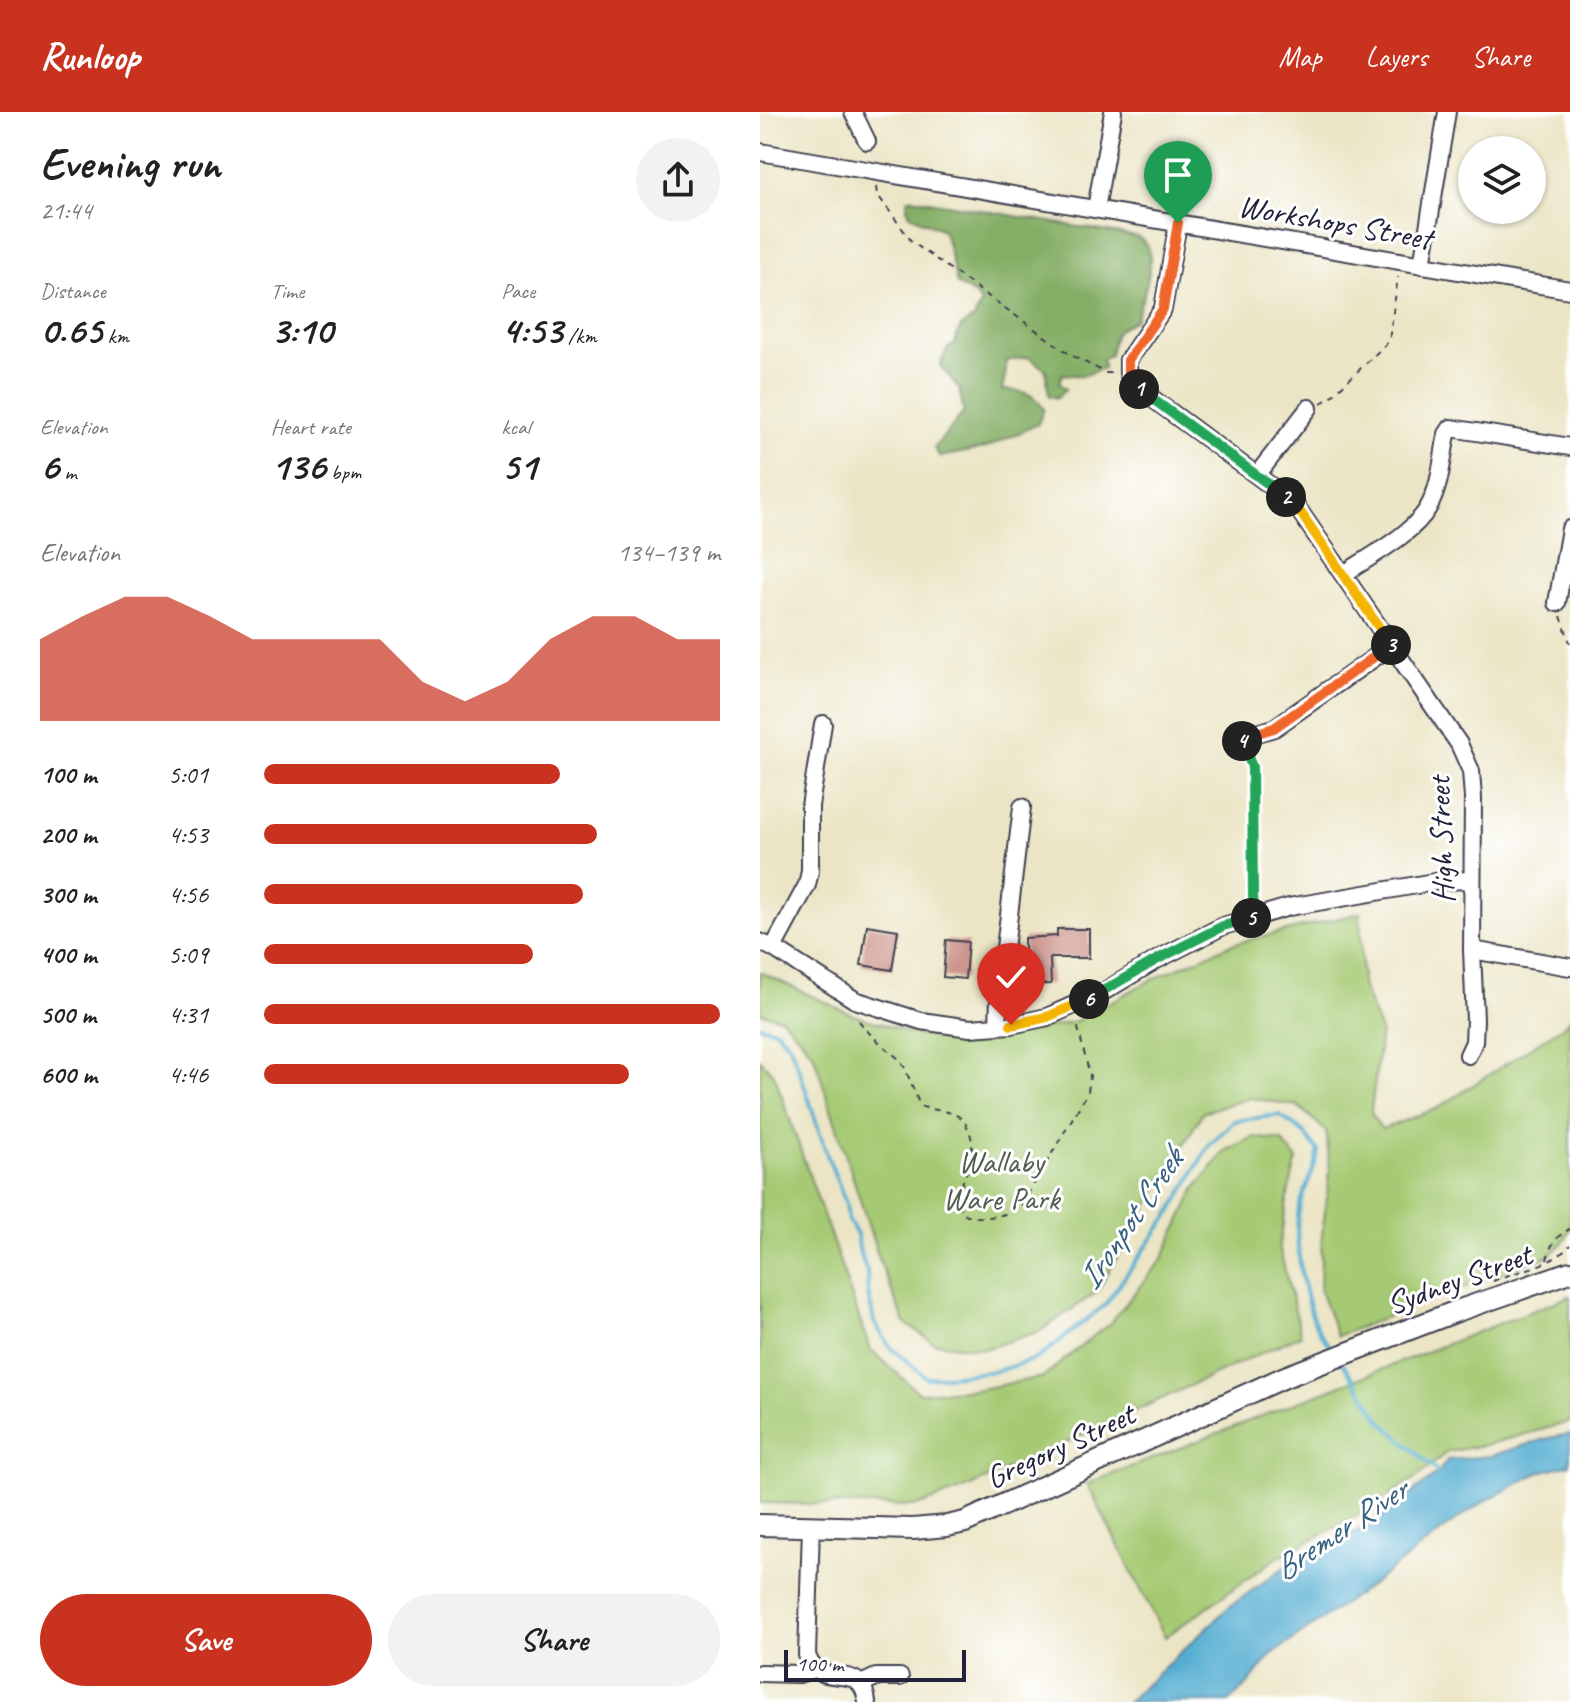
<!DOCTYPE html>
<meta charset="utf-8">
<style>
body{margin:0;font-family:Caveat,sans-serif;background:#f2f2f2;color:#222;height:100vh;display:flex;flex-direction:column;font-size:30px;white-space:nowrap}
*{box-sizing:border-box;margin:0}
p{font-size:26px;color:#767676}
.icon{flex:none;width:44px;height:44px;fill:none;stroke:currentColor;stroke-width:2;stroke-linecap:round;stroke-linejoin:round}
.map{position:relative;flex:1;overflow:hidden}
.sheet{display:flex;flex-direction:column;background:#fff;width:760px}
.sheet>*{flex:none}
.tools{position:absolute;left:698px;top:24px;display:grid;gap:16px}
.tools a{display:grid;place-items:center;width:88px;height:88px;border-radius:50%;background:#fff;box-shadow:0 2px 6px #0004;font-size:40px}
.scale{position:absolute;left:24px;bottom:20px;width:182px;box-sizing:border-box;padding-left:8px;border:4px solid #22223b;border-top:0;font-size:22px;line-height:28px;white-space:nowrap;color:#22223b;-webkit-text-stroke:6px #fff;paint-order:stroke}
.pin{position:absolute;display:grid;place-items:center;width:68px;height:68px;color:#fff;margin:-82px -34px;border-radius:50% 50% 50% 0;rotate:-45deg;box-shadow:0 0 8px #0007}
.pin .icon{rotate:45deg}
.km{position:absolute;width:40px;height:40px;margin:-20px;border-radius:50%;background:#222;color:#fff;font-size:22px;line-height:40px;text-align:center}
.round{display:grid;place-items:center;flex:none;width:84px;height:84px;border-radius:42px;background:#f2f2f2}
.head{display:flex;align-items:center;justify-content:space-between;height:136px;padding:0 40px}
h1{font-size:44px;font-weight:700;line-height:60px}
.stats{display:grid;grid-template-columns:repeat(3,1fr);gap:12px;height:136px;padding:8px 40px}
.stats div{display:grid;align-content:center}
.stats b{font-size:40px;font-weight:700}
.stats small{font-size:22px;font-weight:400}
.stats p{font-size:22px}
.chart{height:224px;padding:16px 40px}
.chart p{display:flex;justify-content:space-between}
.chart svg{width:100%;height:144px;margin-top:8px;fill:#c8321e;opacity:.7}
.action{display:flex;gap:16px;margin-top:auto;padding:16px 40px}
.action a{flex:1;height:92px;border-radius:48px;background:#c8321e;color:#fff;font-size:32px;font-weight:700;line-height:92px;text-align:center}
.action a+a{background:#f2f2f2;color:#222}
ul{padding:0 40px;list-style:none;font-size:26px}
li{display:grid;grid-template-columns:128px 96px 1fr;align-items:center;height:60px}
li i{height:20px;border-radius:10px;background:#c8321e}
header{display:flex;align-items:center;gap:48px;box-sizing:border-box;height:112px;padding:0 40px;background:#c8321e;color:#fff}
header strong{font-size:38px}
nav{display:flex;gap:44px;margin-inline-start:auto;font-size:28px}
main{display:flex;flex:1;min-height:0}
.map>svg:first-child{display:block}
</style>
<header>
<strong>Runloop</strong>
<nav><a>Map</a><a>Layers</a><a>Share</a></nav>
</header>
<main>
<section class="sheet">
<div class="head"><div><h1>Evening run</h1><p>21:44</p></div><a class="round"><svg class="icon" aria-label="share" viewBox="0 0 24 24"><path d="M12 15V3M7 8l5-5 5 5M5 13v7h14v-7"/></svg></a></div>
<div class="stats">
<div><p>Distance</p><b>0.65<small> km</small></b></div>
<div><p>Time</p><b>3:10</b></div>
<div><p>Pace</p><b>4:53<small> /km</small></b></div>
</div>
<div class="stats">
<div><p>Elevation</p><b>6<small> m</small></b></div>
<div><p>Heart rate</p><b>136<small> bpm</small></b></div>
<div><p>kcal</p><b>51</b></div>
</div>
<div class="chart"><p><span>Elevation</span>134–139 m</p>
<svg viewBox="0 0 160 44" preserveAspectRatio="none"><path d="M0 44V19L10 12L20 6L30 6L40 12L50 19L60 19L70 19L80 19L90 32L100 38L110 32L120 19L130 12L140 12L150 19L160 19V44z"/></svg>
</div>
<ul>
<li><b>100 m</b>5:01<i style="width:65%"></i></li>
<li><b>200 m</b>4:53<i style="width:73%"></i></li>
<li><b>300 m</b>4:56<i style="width:70%"></i></li>
<li><b>400 m</b>5:09<i style="width:59%"></i></li>
<li><b>500 m</b>4:31<i style="width:100%"></i></li>
<li><b>600 m</b>4:46<i style="width:80%"></i></li>
</ul>
<div class="action"><a>Save</a><a>Share</a></div>
</section>
<div class="map">
<svg width="810" height="1590" viewBox="0 0 810 1590">
<rect width="100%" height="100%" fill="#fff"/>
<filter id="ink" filterUnits="userSpaceOnUse"><feTurbulence type="fractalNoise" baseFrequency=".0125" numOctaves="2"/><feDisplacementMap in="SourceGraphic" scale="16" xChannelSelector="R" yChannelSelector="G"/><feConvolveMatrix kernelMatrix="1 2 1 2 8 2 1 2 1" color-interpolation-filters="sRGB"/></filter>
<filter id="wash" filterUnits="userSpaceOnUse"><feTurbulence type="fractalNoise" baseFrequency=".006" numOctaves="4" result="noise"/><feDisplacementMap in="SourceGraphic" scale="32" xChannelSelector="R" yChannelSelector="G"/><feGaussianBlur stdDeviation="1.8" result="paint"/><feColorMatrix in="noise" values="0 0 0 0 0 0 0 0 0 0 0 0 0 0 0 0 0 1.4 0 .05"/><feComposite in="paint" operator="in"/></filter>
<g filter="url(#wash)">
<rect width="100%" height="100%" fill="#ebe5c5"/>
<g fill="#a6ca73" stroke="#647657" stroke-width="2">
<path d="M600,801L602,873L621,920L611,999L613,1005L622,1017L678,996L802,915L810,907V1117C805,1129 800,1135 790,1143L577,1224L560,1178L562,1123L570,1059L566,1019L538,994L490,986L443,1000L337,1180L280,1219L225,1237L174,1231L145,1211L120,1150L53,941L22,906L0,901V860L93,903L159,923L230,928L316,909L391,868L472,832Z"/>
<path d="M0,948L14,962L110,1237L159,1281L220,1277L283,1265L351,1210L403,1146L435,1077L465,1039L493,1025L522,1029L537,1047L529,1078L519,1134L541,1223L204,1377L157,1394L0,1391Z"/>
<path d="M810,1184V1310L729,1332L687,1340L660,1363L604,1400L518,1445L405,1525L327,1372Z"/>
</g>
<path fill="#84ae65" stroke="#536850" stroke-width="2" d="M152,86L377,125C380,127 385,130 387,133C397,151 381,190 375,208C353,219 355,220 350,243L342,248L344,256L323,264L302,262L299,271L306,277L297,286L289,284L286,258L268,245L246,249V259L242,278C263,279 271,279 284,297L278,312L226,336L180,345L174,336L204,300L199,277L180,253L188,236L195,232C198,218 200,212 214,207L221,191L215,183L197,172C192,154 190,136 183,118L150,103L147,96V88Z"/>
<path fill="#54aed1" stroke="#3b6886" stroke-width="2" d="M810,1322V1352L780,1360L723,1390L691,1412L614,1471L511,1543L489,1571L469,1590H367L469,1495L530,1451L610,1413L678,1361L687,1348L730,1344L788,1326Z"/>
<g fill="none" stroke-linecap="round" stroke-linejoin="round">
<g stroke="#54aed1" stroke-width="4">
<path d="M0,914L16,918L30,934L40,960L67,1043L86,1091L88,1107L97,1123L100,1142L107,1159L108,1181L114,1210L129,1234L167,1266L237,1259L278,1246L345,1193L413,1097L449,1033L474,1009L519,1003L542,1019L558,1039C555,1060 543,1077 539,1098C533,1127 544,1187 556,1214C560,1223 568,1232 574,1240"/>
<path d="M582,1250L623,1311L681,1363"/>
</g>
</g>
<g id="blocks">
<g fill="#cc958d">
<path d="M107,813L138,818L132,858L101,853Z"/>
<path d="M297,817H329V846H290L291,872L265,873L264,826L297,824Z"/>
<path d="M186,828L208,830L205,867L183,865Z"/>
</g>
</g>
</g>
<g filter="url(#ink)">
<use href="#blocks" fill-opacity="0" stroke="#403f50" stroke-width="2"/>
<g fill="none" stroke-linecap="round" stroke-linejoin="round">
<defs>
<g id="minor">
<path d="M93,0L107,29"/>
<path d="M0,40L810,178"/>
<path d="M336,97L353,0"/>
<path d="M418,111L403,197L368,248V261L374,273L534,391L699,632L711,659L713,686L712,838L715,908L714,930L708,943"/>
<path d="M662,153L687,0"/>
<path d="M497,363L549,296"/>
<path d="M584,462C609,445 653,422 668,396C681,374 682,346 687,322L691,316L810,335"/>
<path d="M797,491L810,417"/>
<path d="M481,626L514,616L631,534"/>
<path d="M0,830L13,836L95,888L161,909L210,916L251,913L287,905L343,880L398,847L463,814L529,795L680,769L712,768"/>
<path d="M13,836L47,773L50,759V694L63,612"/>
<path d="M712,838L810,855"/>
<path d="M238,914L239,886L262,695"/>
<path d="M51,1415L47,1543C60,1582 101,1544 107,1590"/>
<path d="M0,1561L39,1562L54,1557"/>
<path d="M101,1572L116,1565H140"/>
</g>
<path id="major" d="M0,1413L153,1417L187,1414L205,1410L525,1265L697,1199L810,1160"/>
</defs>
<use href="#minor" stroke="#403f50" stroke-width="20"/>
<use href="#major" stroke="#403f50" stroke-width="24"/>
<g stroke="#403f50" stroke-width="2" stroke-dasharray="6 6" stroke-linecap="butt">
<path d="M116,75L117,82L152,130L311,243L346,261H354"/>
<path d="M561,291L570,286L629,229L638,165"/>
<path d="M801,504L810,531"/>
<path d="M486,638L492,655L494,790"/>
<path d="M99,909L111,923L139,947L145,956L160,994C174,1000 195,996 205,1011C211,1020 213,1030 212,1041C209,1065 176,1108 226,1105C238,1105 251,1101 261,1094L328,980L330,964L317,912"/>
<path d="M787,1148C790,1133 796,1124 810,1117"/>
<path d="M733,1169C755,1159 796,1153 810,1133"/>
</g>
<use href="#minor" stroke="#fff" stroke-width="16"/>
<use href="#major" stroke="#fff" stroke-width="20"/>
</g>
</g>
<g fill="none" stroke-linecap="round" stroke-linejoin="round" filter="url(#ink)">
<defs>
<path id="split-1" d="M379,277L374,273L368,261V248L403,197L418,111"/>
<path id="split-2" d="M379,277L526,385"/>
<path id="split-3" d="M526,385L534,391L631,533"/>
<path id="split-4" d="M482,629L481,626L514,616L631,533"/>
<path id="split-5" d="M482,629L492,655L493,784L495,804L491,806"/>
<path id="split-6" d="M329,887L398,847L463,814L491,806"/>
<path id="split-7" d="M251,913L287,905L329,887"/>
</defs>
<use href="#split-1" stroke="#fff" stroke-width="16"/>
<use href="#split-2" stroke="#fff" stroke-width="16"/>
<use href="#split-3" stroke="#fff" stroke-width="16"/>
<use href="#split-4" stroke="#fff" stroke-width="16"/>
<use href="#split-5" stroke="#fff" stroke-width="16"/>
<use href="#split-6" stroke="#fff" stroke-width="16"/>
<use href="#split-7" stroke="#fff" stroke-width="16"/>
<use href="#split-1" stroke="#f0652b" stroke-width="10"/>
<use href="#split-2" stroke="#22a559" stroke-width="10"/>
<use href="#split-3" stroke="#f5b400" stroke-width="10"/>
<use href="#split-4" stroke="#f0652b" stroke-width="10"/>
<use href="#split-5" stroke="#22a559" stroke-width="10"/>
<use href="#split-6" stroke="#22a559" stroke-width="10"/>
<use href="#split-7" stroke="#f5b400" stroke-width="10"/>
</g>
<g text-anchor="middle" dominant-baseline="central" stroke-width="6" stroke-linejoin="round" paint-order="stroke">
<g font-size="32" fill="#22223b" stroke="#fff">
<text transform="translate(575 110) rotate(10)">Workshops Street</text>
<text transform="translate(681 728) rotate(-92)">High Street</text>
<text transform="translate(699 1167) rotate(-20)">Sydney Street</text>
<text transform="translate(300 1334) rotate(-25)">Gregory Street</text>
</g>
<g font-size="32" fill="#505d4f" stroke="#fff">
<text x="241" y="1049">Wallaby<tspan x="241" dy="37">Ware Park</tspan></text>
</g>
<g font-size="34" font-style="italic" fill="#38617e" stroke="#fff">
<text transform="translate(370 1107) rotate(-56)">Ironpot Creek</text>
<text transform="translate(580 1417) rotate(-34)">Bremer River</text>
</g>
</g>
</svg>
<div class="tools">
<a><svg class="icon" aria-label="layers" viewBox="0 0 24 24"><path d="M12 4l9 5-9 5-9-5zM3 14l9 5 9-5"/></svg></a>
</div>
<div class="scale">100 m</div>
<div class="pin" style="left:418px;top:111px;background:#1e9e55"><svg class="icon" aria-label="arrive" viewBox="0 0 24 24"><path d="M6 21V4h12l-3 4 3 4H6"/></svg></div>
<div class="pin" style="left:251px;top:913px;background:#d93025"><svg class="icon" aria-label="check" viewBox="0 0 24 24"><path d="M5 12l5 5 9-10"/></svg></div>
<b class="km" style="left:379px;top:277px">1</b>
<b class="km" style="left:526px;top:385px">2</b>
<b class="km" style="left:631px;top:533px">3</b>
<b class="km" style="left:482px;top:629px">4</b>
<b class="km" style="left:491px;top:806px">5</b>
<b class="km" style="left:329px;top:887px">6</b>
</div>
</main>
